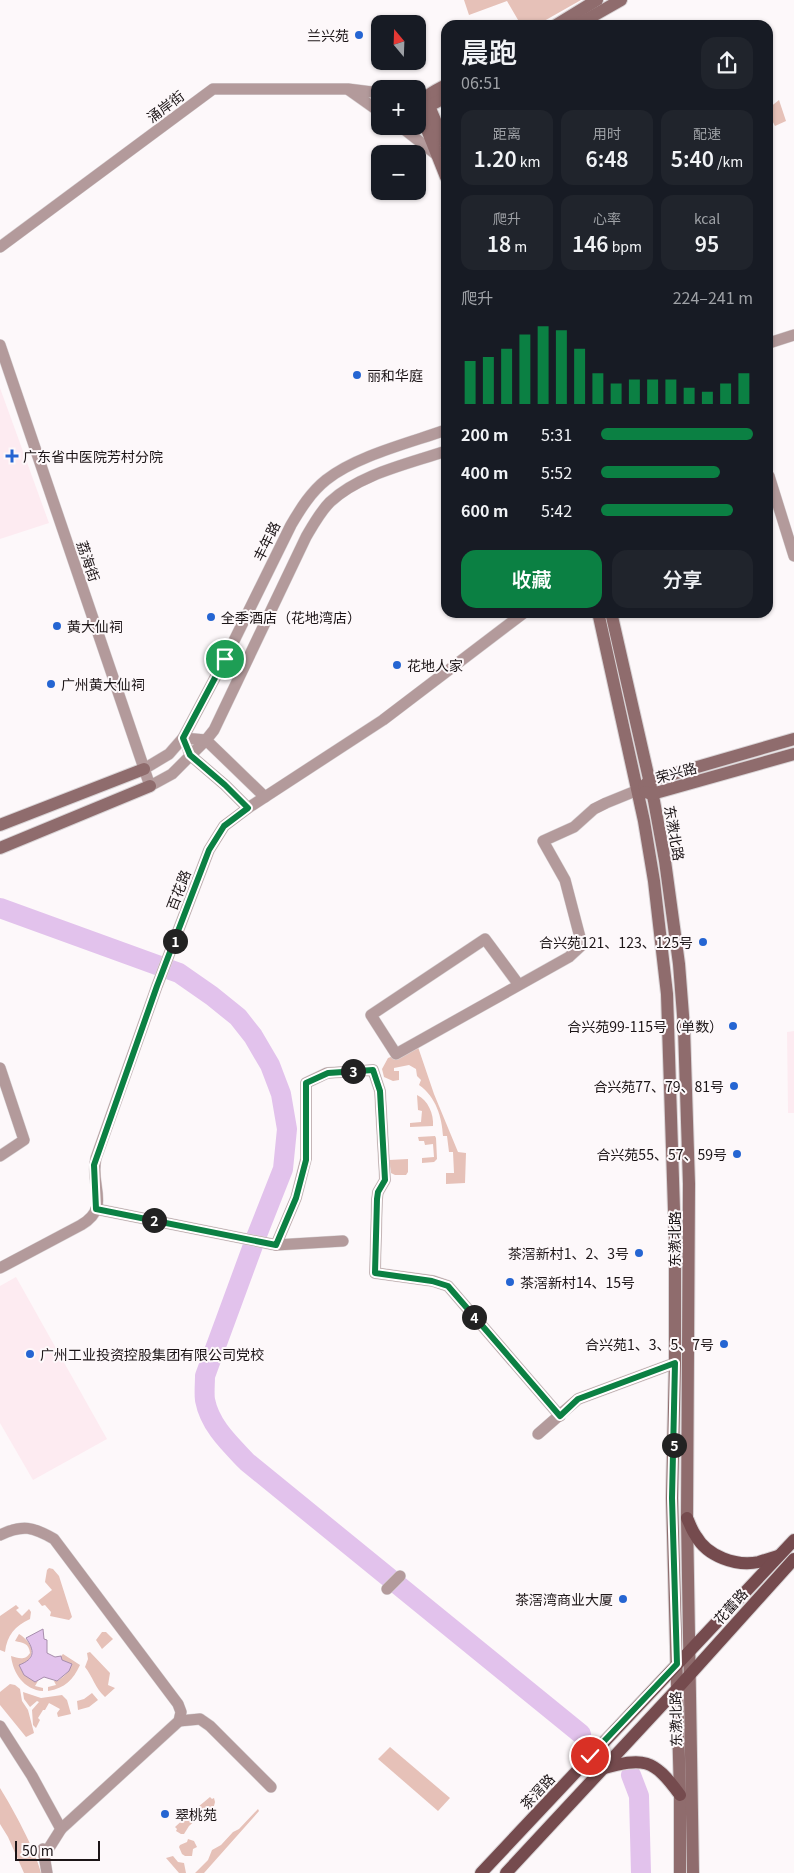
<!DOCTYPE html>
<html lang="zh">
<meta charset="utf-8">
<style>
body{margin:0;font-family:Georgia,"Noto Sans SC",serif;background:#20242c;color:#f1f3f6;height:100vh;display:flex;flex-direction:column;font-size:19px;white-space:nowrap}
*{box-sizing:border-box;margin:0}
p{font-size:16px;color:#9ea1a6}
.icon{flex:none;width:28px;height:28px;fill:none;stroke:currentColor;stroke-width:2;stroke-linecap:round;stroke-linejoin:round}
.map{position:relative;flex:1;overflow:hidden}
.details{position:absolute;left:441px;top:20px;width:332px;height:598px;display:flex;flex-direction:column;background:#171b24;border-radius:15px;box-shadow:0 1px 4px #0004}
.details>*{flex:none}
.needle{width:32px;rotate:341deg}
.fabs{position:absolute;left:371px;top:15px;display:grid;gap:10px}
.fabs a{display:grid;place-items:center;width:55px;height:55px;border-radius:10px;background:#171b24;box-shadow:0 1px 4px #0004;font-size:25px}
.scale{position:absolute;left:15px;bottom:12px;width:85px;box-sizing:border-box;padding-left:5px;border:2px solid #1c1517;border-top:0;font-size:14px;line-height:18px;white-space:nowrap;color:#1c1517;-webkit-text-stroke:4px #fdf8fa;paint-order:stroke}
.pin{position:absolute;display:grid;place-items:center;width:42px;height:42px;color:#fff;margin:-21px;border:2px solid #fff;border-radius:50%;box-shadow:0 1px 5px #0007}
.km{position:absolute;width:25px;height:25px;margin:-12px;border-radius:50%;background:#222;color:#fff;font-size:14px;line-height:25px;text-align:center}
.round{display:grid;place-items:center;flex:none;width:52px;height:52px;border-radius:15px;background:#20242c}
.head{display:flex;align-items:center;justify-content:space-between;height:85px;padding:0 20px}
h1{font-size:28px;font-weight:600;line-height:38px}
.metrics{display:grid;grid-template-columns:repeat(3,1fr);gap:8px;height:85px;padding:5px 20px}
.metrics div{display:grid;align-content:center;border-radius:12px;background:#20242c;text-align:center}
.metrics b{font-size:21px;font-weight:600}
.metrics small{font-size:14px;font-weight:400}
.metrics p{font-size:14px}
.chart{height:140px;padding:10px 20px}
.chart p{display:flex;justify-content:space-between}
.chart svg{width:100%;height:90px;margin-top:5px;stroke:#0b8043;stroke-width:6}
.action{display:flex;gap:10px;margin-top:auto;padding:10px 20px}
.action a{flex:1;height:58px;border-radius:15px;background:#0b8043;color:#fff;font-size:20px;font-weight:600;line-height:58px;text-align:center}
.action a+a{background:#20242c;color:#f1f3f6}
ul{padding:0 20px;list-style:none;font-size:16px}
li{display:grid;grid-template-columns:80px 60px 1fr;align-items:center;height:38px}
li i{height:12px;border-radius:6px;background:#0b8043}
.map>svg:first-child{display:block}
</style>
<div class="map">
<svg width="794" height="1873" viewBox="0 0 794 1873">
<rect width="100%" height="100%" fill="#fdf8fa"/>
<g fill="#fdebf1">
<path d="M0,388L49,523L0,539Z"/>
<path d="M794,1031V1113H788L787,1032Z"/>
<path d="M16,1277L107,1439L33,1480L0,1423V1286Z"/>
</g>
<g fill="#e6c1b8">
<path d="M464,0H581L537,25H521L507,1L469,15Z"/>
<path d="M779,100L786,121L775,126L769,115V108Z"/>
<path d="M418,1047L434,1094L458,1152L466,1153L465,1183L446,1184V1173H454L453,1152H449L447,1136H443C442,1117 436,1097 419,1085L421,1080L417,1076L416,1069L409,1065L394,1068V1071H399V1080L393,1081L384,1077L382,1069L388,1058Z"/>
<path d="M417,1095C428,1100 434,1114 433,1126L410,1127V1123L421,1122L422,1111L418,1110Z"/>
<path d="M435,1136L436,1138L437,1159L434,1162L422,1163V1158L434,1157L433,1144L425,1145L424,1141H419L418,1137Z"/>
<path d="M408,1159V1172L406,1175H395L391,1173L389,1160Z"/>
<path d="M49,1568L53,1569L59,1576L72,1617L69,1620L50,1616L51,1612L45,1605L42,1606L38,1601L52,1590L45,1582L47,1570Z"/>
<path d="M16,1605L19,1608L16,1610L22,1616L29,1609L31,1612L30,1619C15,1626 7,1635 5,1652L0,1650V1616Z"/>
<path d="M102,1632H106L113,1639L102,1649L96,1640Z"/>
<path d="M19,1634C30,1641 38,1653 25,1663L35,1682L38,1681L35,1686L43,1688V1691C24,1690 13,1673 11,1656C18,1658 25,1661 30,1653C29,1643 23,1643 15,1641Z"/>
<path d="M90,1652L110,1673L108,1685L115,1688L105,1697C95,1688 93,1677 85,1667L88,1659L87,1653Z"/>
<path d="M63,1654L80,1665C73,1680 65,1688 48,1691V1687L56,1685L54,1681H57C64,1677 69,1672 71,1664L62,1660L61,1656Z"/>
<path d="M10,1684L15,1685L20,1689L22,1701L28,1710L34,1733L26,1737L0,1705V1692Z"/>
<path d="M23,1692L41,1698L62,1695L67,1700L71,1714L58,1717L57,1713L60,1709L49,1703L45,1710H43L38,1718L40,1720L36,1728L33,1725L32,1710L39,1702L37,1701L30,1707L24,1699Z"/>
<path d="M92,1693L98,1700L89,1707L78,1710L77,1701L84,1699Z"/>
<path d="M390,1747L450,1798L438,1811L378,1759Z"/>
<path d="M0,1788C13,1809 35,1849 41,1873H24L8,1837L0,1824Z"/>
<path d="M210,1797L212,1799L214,1798L215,1802L214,1806L202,1811L198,1818L189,1826L184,1834H181L176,1831L177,1829L175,1827L187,1816L190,1818L199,1810L198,1807Z"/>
<path d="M258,1809L259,1811L204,1873H195L208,1860L212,1850L221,1845L233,1832L239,1829Z"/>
<path d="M188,1839L194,1841L197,1847L193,1849L192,1856H185L182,1854L179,1847L180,1845L187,1842Z"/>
<path d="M173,1856L178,1862L184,1863L186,1873H179L166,1858Z"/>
</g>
<path fill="#e2c2ec" stroke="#a78eac" d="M43,1629L44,1639L47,1640V1653L55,1657L61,1656L62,1660L72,1664L69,1671L57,1681L44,1677L35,1682L24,1675L19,1665C35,1659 35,1651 26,1638Z"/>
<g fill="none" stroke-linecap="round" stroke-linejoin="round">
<g stroke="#e2c2ec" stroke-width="20">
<path d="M0,908L179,973L212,996L238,1017L253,1036L270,1065L281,1094L287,1129L283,1169L255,1240L205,1376C205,1384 204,1393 205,1400C210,1426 230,1444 247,1462L581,1734"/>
<path d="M631,1775L639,1796L641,1873"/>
</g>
<defs>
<g id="street">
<path d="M349,90L380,112"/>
<path d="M400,126L438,156"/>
<path d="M0,247L213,89H348L380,93"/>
<path d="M769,343L794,335"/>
<path d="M0,345L150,786L172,774L206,740L214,730L306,537C313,525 320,512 330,502C360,474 408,464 446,451"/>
<path d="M769,476L794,556"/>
<path d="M183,738L206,740L265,797"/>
<path d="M188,749L190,755L225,785L248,808"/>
<path d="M144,769L169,754L183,738L225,659L291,525C301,508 311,492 326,480C356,456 409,443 446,430"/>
<path d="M519,985L485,939L371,1015L396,1054L569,957L582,945L565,880L543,841L574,827L594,809L606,803L638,790"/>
<path d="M0,1068L24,1140L0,1156"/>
<path d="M96,1209L276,1245L343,1241"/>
<path d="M276,1245L296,1198L306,1159V1083L327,1073L373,1070L380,1091L385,1180L378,1192L377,1199L375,1273L433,1281L448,1286L560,1416"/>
<path d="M0,1268L81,1225C112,1207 89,1186 96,1158L157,986L209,850L224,826L248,808L383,720L525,612"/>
<path d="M538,1434L578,1399L675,1363"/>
<path d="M0,1535C23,1524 33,1527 54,1539L178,1704L181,1712L179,1721L61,1829L44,1856"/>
<path d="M387,1589L400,1576"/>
<path d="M179,1721L200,1719L210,1726L271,1787"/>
<path d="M0,1726L32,1776L61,1829"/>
<path d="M43,1849L47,1873"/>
</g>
<g id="secondary">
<path d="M556,25L597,0"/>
<path d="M577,25L621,0"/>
<path d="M446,85C435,91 419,97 420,112L446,177"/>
<path d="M446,97L429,106L446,146"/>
<path d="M598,612L644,821L654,881L667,994L675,1241V1363L672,1498L680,1795V1873"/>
<path d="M611,612L654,801L665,861L679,964L684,1028L689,1184L687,1518L693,1873"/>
<path d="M644,786L649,781L794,739"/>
<path d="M645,792L652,794L794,754"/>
<path d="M0,825L144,769"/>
<path d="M0,848L150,786"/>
</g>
<g id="primary">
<path d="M687,1518C690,1524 692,1531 696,1536C707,1556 736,1567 759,1562C765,1560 771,1558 778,1556"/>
<path d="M601,1769C644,1757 653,1758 680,1795"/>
<path d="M481,1873L794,1540"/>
<path d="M506,1873L677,1689L794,1559"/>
</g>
</defs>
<use href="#street" stroke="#d9d4d6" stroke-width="12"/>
<use href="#secondary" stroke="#d9d4d6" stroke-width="14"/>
<use href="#primary" stroke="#d9d4d6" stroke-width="14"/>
<use href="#street" stroke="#b39a9b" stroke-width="11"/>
<use href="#secondary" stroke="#8f6c6d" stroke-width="12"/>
<use href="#primary" stroke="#754b4e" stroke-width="12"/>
</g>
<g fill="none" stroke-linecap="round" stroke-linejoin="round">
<defs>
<path id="route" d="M225,659L183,738L190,755L225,785L248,808L224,826L209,850L157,986L94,1165L96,1209L276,1245L296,1198L306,1160V1083L328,1073L373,1070L380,1091L385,1180L378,1192L377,1199L375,1273L432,1281L448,1286L560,1416L578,1399L675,1363L672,1498L677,1664L590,1756"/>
</defs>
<use href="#route" stroke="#fff" stroke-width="10"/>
<use href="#route" stroke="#0b8043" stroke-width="6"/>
</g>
<g fill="#2565d2" stroke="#fdf8fa" stroke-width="2">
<circle cx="359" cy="35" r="5"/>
<circle cx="357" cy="375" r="5"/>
<path d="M9.5 448.5h5v5h5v5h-5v5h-5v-5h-5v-5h5z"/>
<circle cx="211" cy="617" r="5"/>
<circle cx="57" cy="626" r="5"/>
<circle cx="397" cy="665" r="5"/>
<circle cx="51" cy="684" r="5"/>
<circle cx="703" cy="942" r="5"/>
<circle cx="733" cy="1026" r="5"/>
<circle cx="734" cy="1086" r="5"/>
<circle cx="737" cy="1154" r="5"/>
<circle cx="639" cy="1253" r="5"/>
<circle cx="510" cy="1282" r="5"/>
<circle cx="724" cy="1344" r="5"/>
<circle cx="30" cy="1354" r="5"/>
<circle cx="623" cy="1599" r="5"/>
<circle cx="165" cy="1814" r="5"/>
</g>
<g text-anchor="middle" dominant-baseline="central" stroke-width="4" stroke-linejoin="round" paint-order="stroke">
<g font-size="14" fill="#1c1517" stroke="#fdf8fa" text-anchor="start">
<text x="349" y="35" text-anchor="end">兰兴苑</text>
<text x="367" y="375">丽和华庭</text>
<text x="23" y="456">广东省中医院芳村分院</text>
<text x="221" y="617">全季酒店（花地湾店）</text>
<text x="67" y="626">黄大仙祠</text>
<text x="407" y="665">花地人家</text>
<text x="61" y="684">广州黄大仙祠</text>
<text x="693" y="942" text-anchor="end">合兴苑121、123、125号</text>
<text x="723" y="1026" text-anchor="end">合兴苑99-115号（单数）</text>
<text x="724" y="1086" text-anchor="end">合兴苑77、79、81号</text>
<text x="727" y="1154" text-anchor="end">合兴苑55、57、59号</text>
<text x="629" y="1253" text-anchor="end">茶滘新村1、2、3号</text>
<text x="520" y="1282">茶滘新村14、15号</text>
<text x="714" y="1344" text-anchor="end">合兴苑1、3、5、7号</text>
<text x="40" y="1354">广州工业投资控股集团有限公司党校</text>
<text x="613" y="1599" text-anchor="end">茶滘湾商业大厦</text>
<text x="175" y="1814">翠桃苑</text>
</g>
<g font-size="14" fill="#1c1517" stroke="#fdf8fa">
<text transform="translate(165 106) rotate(-37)">涌岸街</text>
<text transform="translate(266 541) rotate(-64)">丰年路</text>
<text transform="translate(89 561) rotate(71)">荔海街</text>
<text transform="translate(676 772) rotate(-15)">荣兴路</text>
<text transform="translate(675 833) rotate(80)">东漖北路</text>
<text transform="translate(178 890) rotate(-69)">百花路</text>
<text transform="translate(674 1239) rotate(-90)">东漖北路</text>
<text transform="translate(730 1606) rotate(-48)">花蕾路</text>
<text transform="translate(675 1719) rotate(-91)">东漖北路</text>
<text transform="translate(537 1791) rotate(-47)">茶滘路</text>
</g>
</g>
</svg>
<div class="fabs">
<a><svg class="needle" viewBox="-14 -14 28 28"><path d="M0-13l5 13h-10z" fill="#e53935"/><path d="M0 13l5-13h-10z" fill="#9ea1a6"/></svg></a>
<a>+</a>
<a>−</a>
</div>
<div class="scale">50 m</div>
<div class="pin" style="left:225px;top:659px;background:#1e9e55"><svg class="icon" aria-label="arrive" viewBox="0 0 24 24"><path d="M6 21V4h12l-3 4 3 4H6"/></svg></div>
<div class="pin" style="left:590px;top:1756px;background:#d93025"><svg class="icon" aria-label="check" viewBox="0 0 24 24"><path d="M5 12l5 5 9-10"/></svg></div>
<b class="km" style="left:175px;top:941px">1</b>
<b class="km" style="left:154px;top:1220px">2</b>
<b class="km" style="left:353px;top:1071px">3</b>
<b class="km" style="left:474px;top:1317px">4</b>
<b class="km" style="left:674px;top:1445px">5</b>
<section class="details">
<div class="head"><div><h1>晨跑</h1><p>06:51</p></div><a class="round"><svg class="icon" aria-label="share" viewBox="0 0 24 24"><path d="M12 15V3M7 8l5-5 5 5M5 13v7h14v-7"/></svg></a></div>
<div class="metrics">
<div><p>距离</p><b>1.20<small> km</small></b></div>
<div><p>用时</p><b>6:48</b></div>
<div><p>配速</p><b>5:40<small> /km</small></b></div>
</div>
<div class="metrics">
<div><p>爬升</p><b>18<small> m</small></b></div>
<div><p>心率</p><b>146<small> bpm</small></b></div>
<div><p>kcal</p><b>95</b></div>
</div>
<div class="chart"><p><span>爬升</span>224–241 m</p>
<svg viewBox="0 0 160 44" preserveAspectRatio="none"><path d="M5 44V23M15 44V21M25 44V17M35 44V10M45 44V6M55 44V8M65 44V17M75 44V29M85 44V34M95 44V32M105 44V32M115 44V32M125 44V36M135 44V38M145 44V34M155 44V29"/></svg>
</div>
<ul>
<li><b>200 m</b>5:31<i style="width:100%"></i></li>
<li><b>400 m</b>5:52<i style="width:78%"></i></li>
<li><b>600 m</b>5:42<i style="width:87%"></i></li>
</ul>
<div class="action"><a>收藏</a><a>分享</a></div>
</section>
</div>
